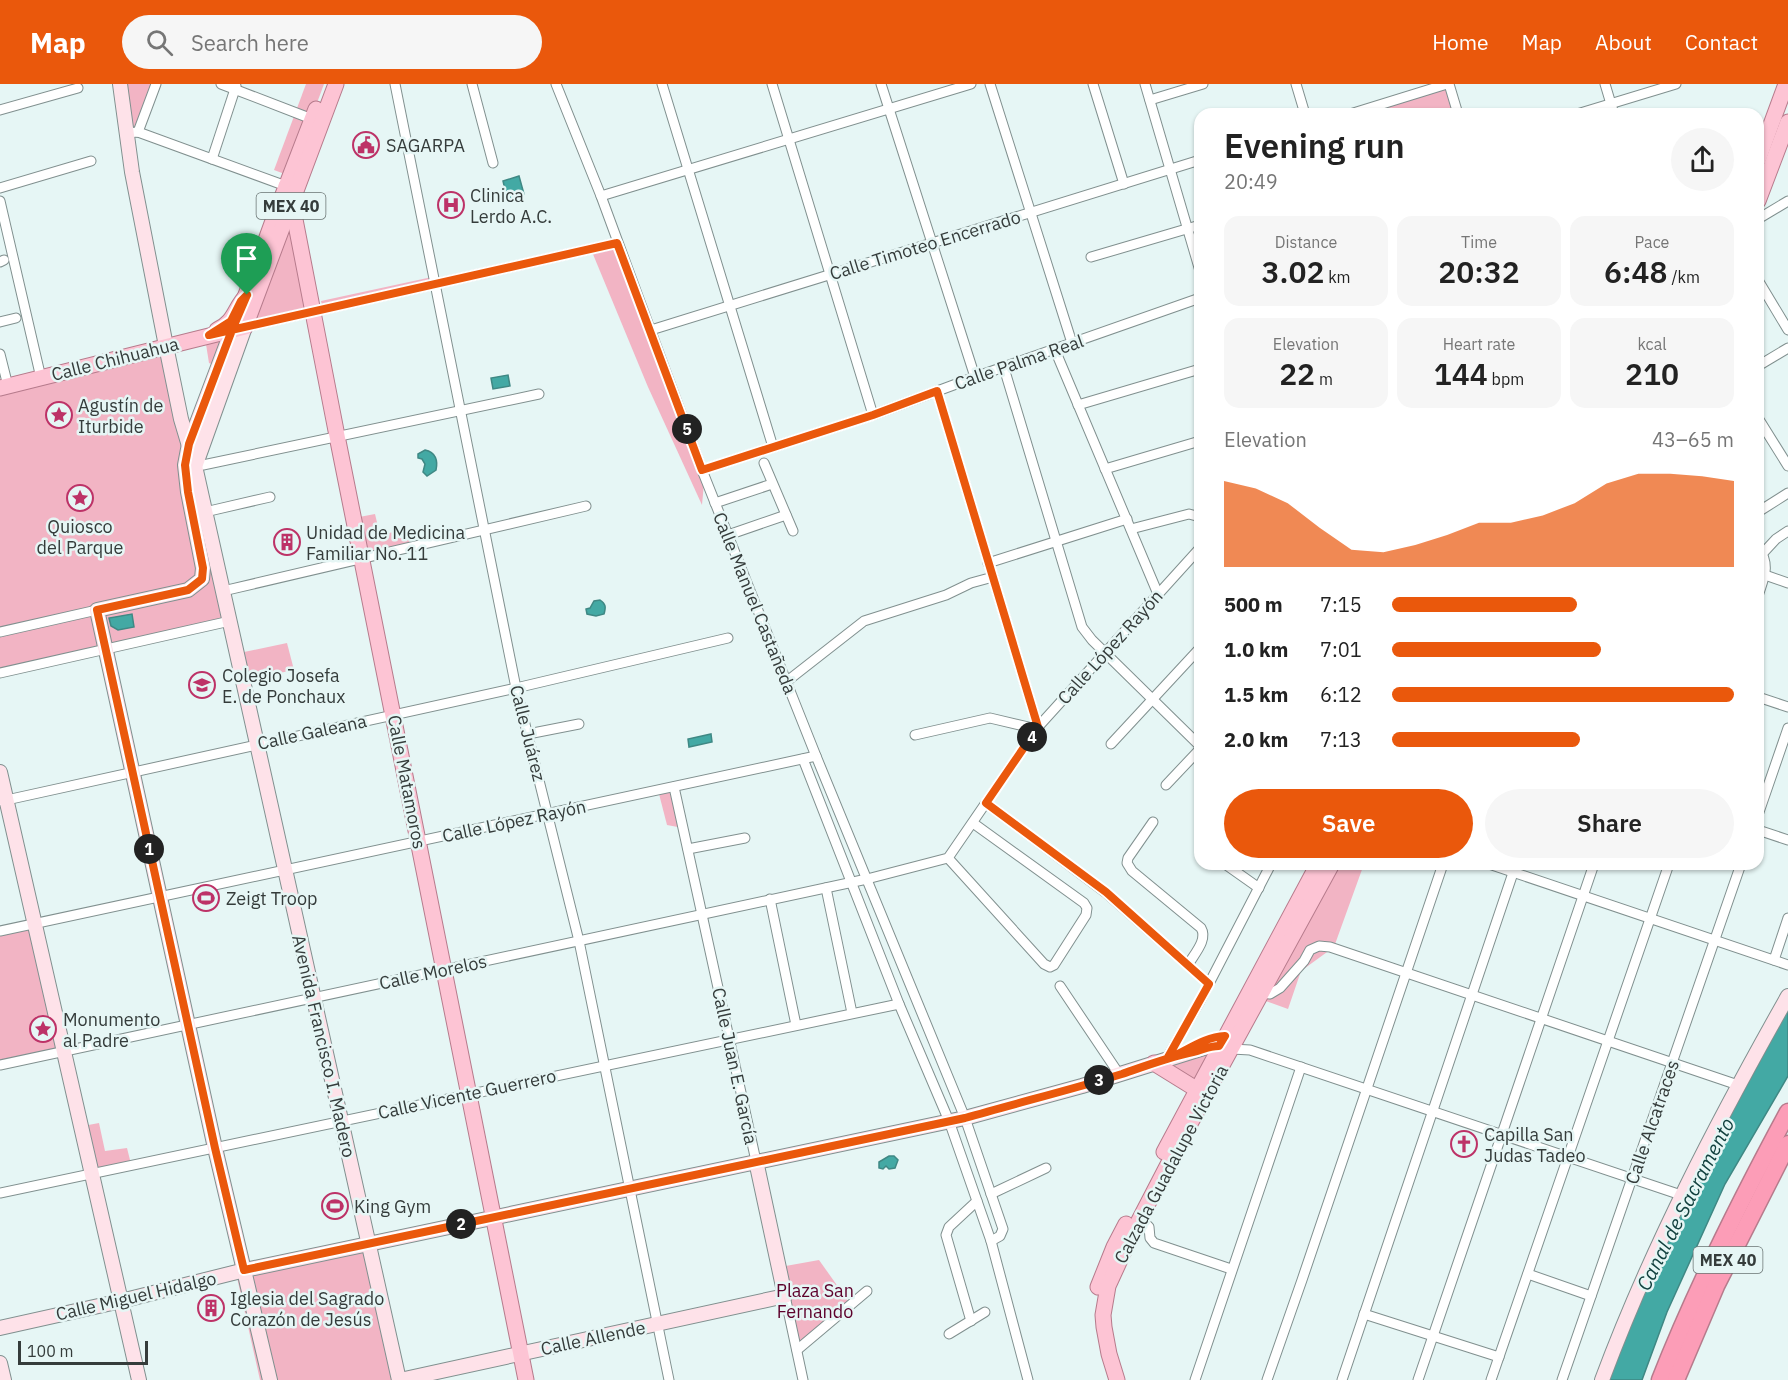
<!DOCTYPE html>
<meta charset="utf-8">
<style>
body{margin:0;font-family:"IBM Plex Sans",sans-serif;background:#f6f6f6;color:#222;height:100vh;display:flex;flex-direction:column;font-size:22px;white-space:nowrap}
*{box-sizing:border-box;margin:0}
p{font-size:20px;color:#767676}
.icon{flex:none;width:33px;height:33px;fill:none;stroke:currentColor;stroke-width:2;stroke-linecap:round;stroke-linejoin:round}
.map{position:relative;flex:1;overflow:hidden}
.side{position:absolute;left:1194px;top:24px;width:570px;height:762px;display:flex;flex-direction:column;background:#fff;border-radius:18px;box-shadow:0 2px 4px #0004}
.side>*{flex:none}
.scale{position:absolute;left:18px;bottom:15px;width:130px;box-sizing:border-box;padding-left:6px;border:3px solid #353c3b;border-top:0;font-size:16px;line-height:21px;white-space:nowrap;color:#353c3b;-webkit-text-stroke:4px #e6f6f5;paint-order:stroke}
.pin{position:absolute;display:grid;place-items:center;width:51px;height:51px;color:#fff;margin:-62px -26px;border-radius:50% 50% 50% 0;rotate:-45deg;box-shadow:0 0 6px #0007}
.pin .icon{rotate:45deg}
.km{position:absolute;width:30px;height:30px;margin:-15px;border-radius:50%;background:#222;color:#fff;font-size:16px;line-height:30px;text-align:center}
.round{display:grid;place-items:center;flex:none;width:63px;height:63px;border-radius:32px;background:#f6f6f6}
.overview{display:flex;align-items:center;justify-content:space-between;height:102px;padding:0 30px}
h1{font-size:33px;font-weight:600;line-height:45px}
.metrics{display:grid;grid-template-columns:repeat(3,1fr);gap:9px;height:102px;padding:6px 30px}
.metrics div{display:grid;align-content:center;border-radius:15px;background:#f6f6f6;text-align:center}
.metrics b{font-size:30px;font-weight:600}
.metrics small{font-size:16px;font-weight:400}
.metrics p{font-size:16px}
.chart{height:168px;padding:12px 30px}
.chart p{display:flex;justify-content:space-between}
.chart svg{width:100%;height:108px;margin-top:6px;fill:#ea580c;opacity:.7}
.button{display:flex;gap:12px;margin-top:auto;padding:12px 30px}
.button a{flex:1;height:69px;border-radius:36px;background:#ea580c;color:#fff;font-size:24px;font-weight:600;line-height:69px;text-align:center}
.button a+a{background:#f6f6f6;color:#222}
ul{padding:0 30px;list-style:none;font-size:20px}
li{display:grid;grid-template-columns:96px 72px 1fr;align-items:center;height:45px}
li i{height:15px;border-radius:8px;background:#ea580c}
header{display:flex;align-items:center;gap:36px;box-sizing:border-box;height:84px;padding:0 30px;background:#ea580c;color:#fff}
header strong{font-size:28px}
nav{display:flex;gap:33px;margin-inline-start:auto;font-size:21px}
.search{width:420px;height:54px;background:#f6f6f6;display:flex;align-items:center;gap:15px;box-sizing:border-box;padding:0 21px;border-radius:33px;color:#767676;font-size:22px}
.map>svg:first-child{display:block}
</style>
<header>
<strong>Map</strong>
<div class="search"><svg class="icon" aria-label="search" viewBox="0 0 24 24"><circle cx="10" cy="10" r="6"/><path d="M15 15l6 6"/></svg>Search here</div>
<nav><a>Home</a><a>Map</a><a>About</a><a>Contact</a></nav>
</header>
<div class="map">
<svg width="1788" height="1296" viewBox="0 0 1788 1296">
<rect width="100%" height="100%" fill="#e6f6f5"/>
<g fill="#f2b4c4">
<path d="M119,0H149L159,2L143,48L125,49Z"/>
<path d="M306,0H324L290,92L274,86Z"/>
<path d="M1444,0L1460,30H1341Z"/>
<path d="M292,120L312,227L247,242Z"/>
<path d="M619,157L705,388L702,421L648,303L590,163Z"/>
<path d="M432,193L435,200L323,225L321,217Z"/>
<path d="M233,248L220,284L209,279L205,254Z"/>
<path d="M170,262L187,342L184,361L189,399L208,477L192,401L196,400L233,536L0,588V548L161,513L0,547V303Z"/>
<path d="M375,430L380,451L407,445L410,462L362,473L354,434Z"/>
<path d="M287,559L294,586L250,595L244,568Z"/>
<path d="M674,703L683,744L667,741L658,706Z"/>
<path d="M1333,780H1364L1334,863L1301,887L1288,925L1260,915Z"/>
<path d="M38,839L67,966L0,980V847Z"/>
<path d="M1216,964L1196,1003L1157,979Z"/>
<path d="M99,1039L105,1067L127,1064L131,1080L93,1087L83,1042Z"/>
<path d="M370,1159L403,1296H260L236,1189Z"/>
<path d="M819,1176L851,1221L798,1267L780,1183Z"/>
</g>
<g fill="#43a9a4" stroke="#3f8884" stroke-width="1.5">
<path d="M519,92L524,110L519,117L515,118L507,114L503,97Z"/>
<path d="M508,291L510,302L493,305L491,294Z"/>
<path d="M425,366C436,368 438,377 436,386L427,392L423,388L425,380L422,375L418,374V370Z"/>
<path d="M600,516C606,520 606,523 604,530L596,532L587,530L586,525L590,524L594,517Z"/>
<path d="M132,530L134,543L118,546L111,542L109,534Z"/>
<path d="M711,650L712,658L689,663L688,655Z"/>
<path d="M1788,925V992L1725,1100L1667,1228L1642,1296H1609L1642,1210L1698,1091Z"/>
<path d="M889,1072H894L898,1076L895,1084L889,1085L886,1082L883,1085L879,1084V1078Z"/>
</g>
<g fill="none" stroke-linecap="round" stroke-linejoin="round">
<defs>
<g id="street">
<path d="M221,0L312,35"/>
<path d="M395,0L516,604L579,857L669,1296"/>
<path d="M472,0L493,79"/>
<path d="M556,0L601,112L702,386L816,672L965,1034L1003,1145L1000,1152L991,1157"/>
<path d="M662,0L773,363"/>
<path d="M772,0L873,331"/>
<path d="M881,0L975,293"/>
<path d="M990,0L1072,259"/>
<path d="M1093,0L1124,100"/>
<path d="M1145,0L1200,187"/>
<path d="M1296,0L1305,30"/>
<path d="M1449,0L1458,30"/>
<path d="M1605,0L1614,30"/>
<path d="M1150,16L1203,0"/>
<path d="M0,26L78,4"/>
<path d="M1350,30L1447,0"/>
<path d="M1577,30L1676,0"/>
<path d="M138,48L156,0"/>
<path d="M127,49L138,48L286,102"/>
<path d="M212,75L236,2"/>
<path d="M0,104L91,77"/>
<path d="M601,112L971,0"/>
<path d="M0,117L41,294"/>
<path d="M1758,135L1788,117"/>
<path d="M1091,173L1200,141"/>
<path d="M0,178L4,176"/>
<path d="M1758,196L1788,246"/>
<path d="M0,238L16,234"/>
<path d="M245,243L617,159"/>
<path d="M651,246L1200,76"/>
<path d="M1055,266L1158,510"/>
<path d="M0,270L8,302"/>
<path d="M1758,282L1788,264"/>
<path d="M1004,284L1082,543L1092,556L1200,662"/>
<path d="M937,307L1038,643"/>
<path d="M1078,321L1200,285"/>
<path d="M1758,334L1788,382"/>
<path d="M764,379L793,447"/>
<path d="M193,382L203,381L539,310"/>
<path d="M1105,385L1200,357"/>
<path d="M702,386L873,331L975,293L1200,214"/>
<path d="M715,419L772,400"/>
<path d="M205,428L270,413"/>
<path d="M1758,428L1788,409"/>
<path d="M1131,445L1189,430L1200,433"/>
<path d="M728,451L786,431"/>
<path d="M1758,463C1771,481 1764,493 1758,512"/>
<path d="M1763,469L1776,455L1788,447"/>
<path d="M988,479L1127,435"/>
<path d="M1765,491L1788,499"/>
<path d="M223,507L586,422"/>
<path d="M0,548L97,526"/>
<path d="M0,589L230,537"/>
<path d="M786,598L864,537L946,511L971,499L993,493"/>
<path d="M1758,613L1788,623"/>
<path d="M528,650L579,640"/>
<path d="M915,651L990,634L1037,645"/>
<path d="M1111,660L1200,564"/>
<path d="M803,675L899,920L949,1037L991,1157L1028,1296"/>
<path d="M1166,701L1200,665"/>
<path d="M674,703L756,1077"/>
<path d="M2,717L516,604L728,554"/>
<path d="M986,719L1105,808L1209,900"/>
<path d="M1758,731L1788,644"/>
<path d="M1153,738L1128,774L1127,779L1132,787L1201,844C1208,856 1194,870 1188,881"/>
<path d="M1758,746L1788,756"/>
<path d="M688,765L745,754"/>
<path d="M948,774L1044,880L1050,883L1054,881L1086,831L1087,824L1084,819L973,739"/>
<path d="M1225,780L1259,804"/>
<path d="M1489,780L1788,881"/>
<path d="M826,804L852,929"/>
<path d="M770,815L796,941"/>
<path d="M0,847L816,672"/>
<path d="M1774,876L1788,834"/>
<path d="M1060,902L1119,990"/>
<path d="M1261,909L1270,910L1280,904L1304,877L1310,866L1319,862L1330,863L1738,1001"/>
<path d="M1232,965L1250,966L1681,1111"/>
<path d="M1167,974L1200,917L1271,780"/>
<path d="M0,981L867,795L948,774L1038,643L1200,464"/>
<path d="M0,1109L899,920"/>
<path d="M991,1110L1046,1084"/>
<path d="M1140,1134L1149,1143L1150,1154L1154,1159L1231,1185"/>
<path d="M1528,1190L1591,1212"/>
<path d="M785,1212L803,1296"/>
<path d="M1364,1230L1499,1273"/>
<path d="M971,1237L946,1151L949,1143L977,1117"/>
<path d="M949,1250L985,1228"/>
<path d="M797,1266L867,1207"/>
<path d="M1195,1296L1301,983"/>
<path d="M1267,1296L1302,1196L1443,780"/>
<path d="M1342,1296L1516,780"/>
<path d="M1418,1296L1594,780"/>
<path d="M1491,1296L1669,780"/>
<path d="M1562,1296L1741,780"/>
</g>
<g id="secondary">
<path d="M120,0L132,88L166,262L181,335L195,382L399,1296"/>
<path d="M232,246L189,360L185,381L188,408L203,484L202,495L188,506L97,526L215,1064L270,1296"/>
<path d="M196,380L245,243"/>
<path d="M0,688L139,1296"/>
<path d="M0,1244L121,1217L245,1186L965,1034L1082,1002L1210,962L1230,965"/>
<path d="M0,1279L4,1296"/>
<path d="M400,1296L785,1212L756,1077"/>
<path d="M1602,1296C1652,1162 1718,1036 1788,912"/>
</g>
<g id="primary">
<path d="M1758,76L1786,0"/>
<path d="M286,102L288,113L292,120C308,199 322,278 338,357C401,670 464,983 526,1296"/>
<path d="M1758,117L1788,38"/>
<path d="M243,219L274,134L316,25"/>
<path d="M217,246C236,237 234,224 247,211"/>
<path d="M0,304L245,243L336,0"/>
<path d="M1154,979L1196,1005"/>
<path d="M1164,1068L1318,780"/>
<path d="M1098,1203L1114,1163L1126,1140"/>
<path d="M1117,1296L1109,1270L1104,1243L1103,1231L1108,1202L1130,1154L1174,1069L1332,780"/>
</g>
<g id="highway">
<path d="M1660,1296C1696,1204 1741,1115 1788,1028"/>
<path d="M1676,1296L1716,1202L1788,1060"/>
</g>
</defs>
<use href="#street" stroke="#81908f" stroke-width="11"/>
<use href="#secondary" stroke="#81908f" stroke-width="16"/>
<use href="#primary" stroke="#b67b8c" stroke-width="17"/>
<use href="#highway" stroke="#b67b8c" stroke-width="19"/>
<use href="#street" stroke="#fff" stroke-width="9"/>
<use href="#secondary" stroke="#fee2e9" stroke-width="14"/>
<use href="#primary" stroke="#fdc4d4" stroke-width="15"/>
<use href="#highway" stroke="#fc9db7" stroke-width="16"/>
</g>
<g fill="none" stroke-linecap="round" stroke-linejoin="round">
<defs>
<path id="route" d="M247,211L232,246L189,360L185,381L188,408L203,484L202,495L188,506L97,526L215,1064L244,1186L965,1034C1017,1019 1070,1006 1122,990C1145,982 1169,973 1193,968C1202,966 1209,962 1219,962L1225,952C1203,953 1187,967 1167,975L1209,900L1106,808L986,719L1038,643L937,307L873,331L702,386L617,159C481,190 345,221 209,251L231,237L241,217L247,211"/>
</defs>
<use href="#route" stroke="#fff" stroke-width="12"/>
<use href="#route" stroke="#ea580c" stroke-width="8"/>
</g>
<defs>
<symbol id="civic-ring" viewBox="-11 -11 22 22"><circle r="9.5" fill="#e6f6f5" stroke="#bd3267" stroke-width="1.5"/><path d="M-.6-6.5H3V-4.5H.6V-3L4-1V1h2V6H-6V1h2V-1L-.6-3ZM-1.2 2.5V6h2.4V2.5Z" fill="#bd3267"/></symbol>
<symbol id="hospital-ring" viewBox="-11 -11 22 22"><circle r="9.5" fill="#e6f6f5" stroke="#bd3267" stroke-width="1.5"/><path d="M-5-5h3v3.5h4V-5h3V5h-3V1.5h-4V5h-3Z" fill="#bd3267"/></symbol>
<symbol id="sight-ring" viewBox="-11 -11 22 22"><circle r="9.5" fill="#e6f6f5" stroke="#bd3267" stroke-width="1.5"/><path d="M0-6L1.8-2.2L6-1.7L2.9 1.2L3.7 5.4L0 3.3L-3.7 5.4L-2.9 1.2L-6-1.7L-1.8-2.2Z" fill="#bd3267"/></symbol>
<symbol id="building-ring" viewBox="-11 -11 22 22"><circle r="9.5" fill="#e6f6f5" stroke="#bd3267" stroke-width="1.5"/><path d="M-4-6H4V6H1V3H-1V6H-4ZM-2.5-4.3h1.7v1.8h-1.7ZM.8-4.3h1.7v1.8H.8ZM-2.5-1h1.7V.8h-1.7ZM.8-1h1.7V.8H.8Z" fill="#bd3267"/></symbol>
<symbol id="school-ring" viewBox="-11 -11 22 22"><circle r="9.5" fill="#e6f6f5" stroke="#bd3267" stroke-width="1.5"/><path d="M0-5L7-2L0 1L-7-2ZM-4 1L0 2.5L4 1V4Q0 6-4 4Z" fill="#bd3267"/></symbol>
<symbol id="stadium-ring" viewBox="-11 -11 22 22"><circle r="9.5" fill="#e6f6f5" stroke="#bd3267" stroke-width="1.5"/><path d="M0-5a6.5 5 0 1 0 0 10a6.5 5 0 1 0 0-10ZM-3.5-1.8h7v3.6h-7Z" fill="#bd3267"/></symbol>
<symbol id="church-ring" viewBox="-11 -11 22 22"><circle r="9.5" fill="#e6f6f5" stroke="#bd3267" stroke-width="1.5"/><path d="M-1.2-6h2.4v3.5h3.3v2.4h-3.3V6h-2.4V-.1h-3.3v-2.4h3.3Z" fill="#bd3267"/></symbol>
</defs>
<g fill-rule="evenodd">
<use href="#civic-ring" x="351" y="46" width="30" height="30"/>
<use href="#hospital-ring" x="436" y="106" width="30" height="30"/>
<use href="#sight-ring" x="44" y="316" width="30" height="30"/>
<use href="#sight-ring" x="65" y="399" width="30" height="30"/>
<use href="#building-ring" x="272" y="443" width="30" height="30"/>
<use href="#school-ring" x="187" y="586" width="30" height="30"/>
<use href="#stadium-ring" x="191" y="799" width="30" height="30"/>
<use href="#sight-ring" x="28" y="930" width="30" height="30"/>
<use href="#church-ring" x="1449" y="1045" width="30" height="30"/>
<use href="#stadium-ring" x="320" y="1107" width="30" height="30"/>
<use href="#building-ring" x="196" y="1209" width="30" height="30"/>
</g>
<g text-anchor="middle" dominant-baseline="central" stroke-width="5" stroke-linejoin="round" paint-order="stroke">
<g fill="#e6f6f5" stroke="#6a7473" stroke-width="1.5">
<rect x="256.5" y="109" width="69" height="26" rx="4.5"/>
<rect x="1693.5" y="1163" width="69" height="26" rx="4.5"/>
</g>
<g font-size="16" font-weight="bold" fill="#353c3b">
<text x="291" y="122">MEX 40</text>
<text x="1728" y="1176">MEX 40</text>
</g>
<g font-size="18" fill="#353c3b" stroke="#e6f6f5" text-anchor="start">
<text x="386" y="61">SAGARPA</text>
<text x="470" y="111">Clinica<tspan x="470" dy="21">Lerdo A.C.</tspan></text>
<text x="78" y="321">Agustín de<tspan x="78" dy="21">Iturbide</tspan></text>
<text x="80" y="442" text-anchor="middle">Quiosco<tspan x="80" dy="21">del Parque</tspan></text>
<text x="306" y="448">Unidad de Medicina<tspan x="306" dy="21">Familiar No. 11</tspan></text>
<text x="222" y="591">Colegio Josefa<tspan x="222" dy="21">E. de Ponchaux</tspan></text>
<text x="226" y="814">Zeigt Troop</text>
<text x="63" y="935">Monumento<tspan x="63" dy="21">al Padre</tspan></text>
<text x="1484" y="1050">Capilla San<tspan x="1484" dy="21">Judas Tadeo</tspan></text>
<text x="354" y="1122">King Gym</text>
<text x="230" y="1214">Iglesia del Sagrado<tspan x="230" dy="21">Corazón de Jesús</tspan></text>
</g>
<g font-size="18" fill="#353c3b" stroke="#e6f6f5">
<text transform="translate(925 161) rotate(-17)">Calle Timoteo Encerrado</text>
<text transform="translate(115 275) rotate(-14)">Calle Chihuahua</text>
<text transform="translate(1019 278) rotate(-19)">Calle Palma Real</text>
<text transform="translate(755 519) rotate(68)">Calle Manuel Castañeda</text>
<text transform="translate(1110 563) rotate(-48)">Calle López Rayón</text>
<text transform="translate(312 648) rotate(-12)">Calle Galeana</text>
<text transform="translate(528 649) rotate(76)">Calle Juárez</text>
<text transform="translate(407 698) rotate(79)">Calle Matamoros</text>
<text transform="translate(514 737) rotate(-12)">Calle López Rayón</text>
<text transform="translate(433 888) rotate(-12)">Calle Morelos</text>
<text transform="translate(324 962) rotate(77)">Avenida Francisco I. Madero</text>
<text transform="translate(735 982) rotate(78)">Calle Juan E. García</text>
<text transform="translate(467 1010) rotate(-12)">Calle Vicente Guerrero</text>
<text transform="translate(1652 1038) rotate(-71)">Calle Alcatraces</text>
<text transform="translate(1171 1080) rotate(-62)">Calzada Guadalupe Victoria</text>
<text transform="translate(136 1212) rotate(-13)">Calle Miguel Hidalgo</text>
<text transform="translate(593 1254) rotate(-12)">Calle Allende</text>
</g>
<g font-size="18" fill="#5d012b" stroke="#e6f6f5">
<text x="815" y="1206">Plaza San<tspan x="815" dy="21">Fernando</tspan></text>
</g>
<g font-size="20" font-style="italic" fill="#13413f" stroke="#e6f6f5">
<text transform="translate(1685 1120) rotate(-63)">Canal de Sacramento</text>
</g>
</g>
</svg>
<div class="scale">100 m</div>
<div class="pin" style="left:247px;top:211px;background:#1e9e55"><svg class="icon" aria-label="arrive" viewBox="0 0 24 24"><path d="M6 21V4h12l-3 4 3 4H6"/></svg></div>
<b class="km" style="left:149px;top:765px">1</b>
<b class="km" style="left:461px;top:1140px">2</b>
<b class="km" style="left:1099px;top:996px">3</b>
<b class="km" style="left:1032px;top:653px">4</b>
<b class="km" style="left:687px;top:345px">5</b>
<section class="side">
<div class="overview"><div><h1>Evening run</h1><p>20:49</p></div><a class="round"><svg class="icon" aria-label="share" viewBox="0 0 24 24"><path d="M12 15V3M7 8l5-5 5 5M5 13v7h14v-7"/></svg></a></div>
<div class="metrics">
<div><p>Distance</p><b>3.02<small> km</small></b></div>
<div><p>Time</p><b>20:32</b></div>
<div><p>Pace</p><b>6:48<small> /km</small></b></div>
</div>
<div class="metrics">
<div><p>Elevation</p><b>22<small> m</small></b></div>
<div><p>Heart rate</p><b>144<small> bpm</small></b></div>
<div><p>kcal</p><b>210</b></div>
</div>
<div class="chart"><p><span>Elevation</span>43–65 m</p>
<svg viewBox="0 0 160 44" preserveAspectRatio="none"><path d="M0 44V9L10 12L20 18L30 28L40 37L50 38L60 35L70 31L80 26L90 26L100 23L110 18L120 10L130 6L140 6L150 7L160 9V44z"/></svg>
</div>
<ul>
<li><b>500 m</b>7:15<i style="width:54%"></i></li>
<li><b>1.0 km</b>7:01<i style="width:61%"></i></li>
<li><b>1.5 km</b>6:12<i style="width:100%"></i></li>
<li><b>2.0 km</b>7:13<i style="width:55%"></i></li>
</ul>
<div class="button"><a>Save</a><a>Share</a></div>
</section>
</div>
